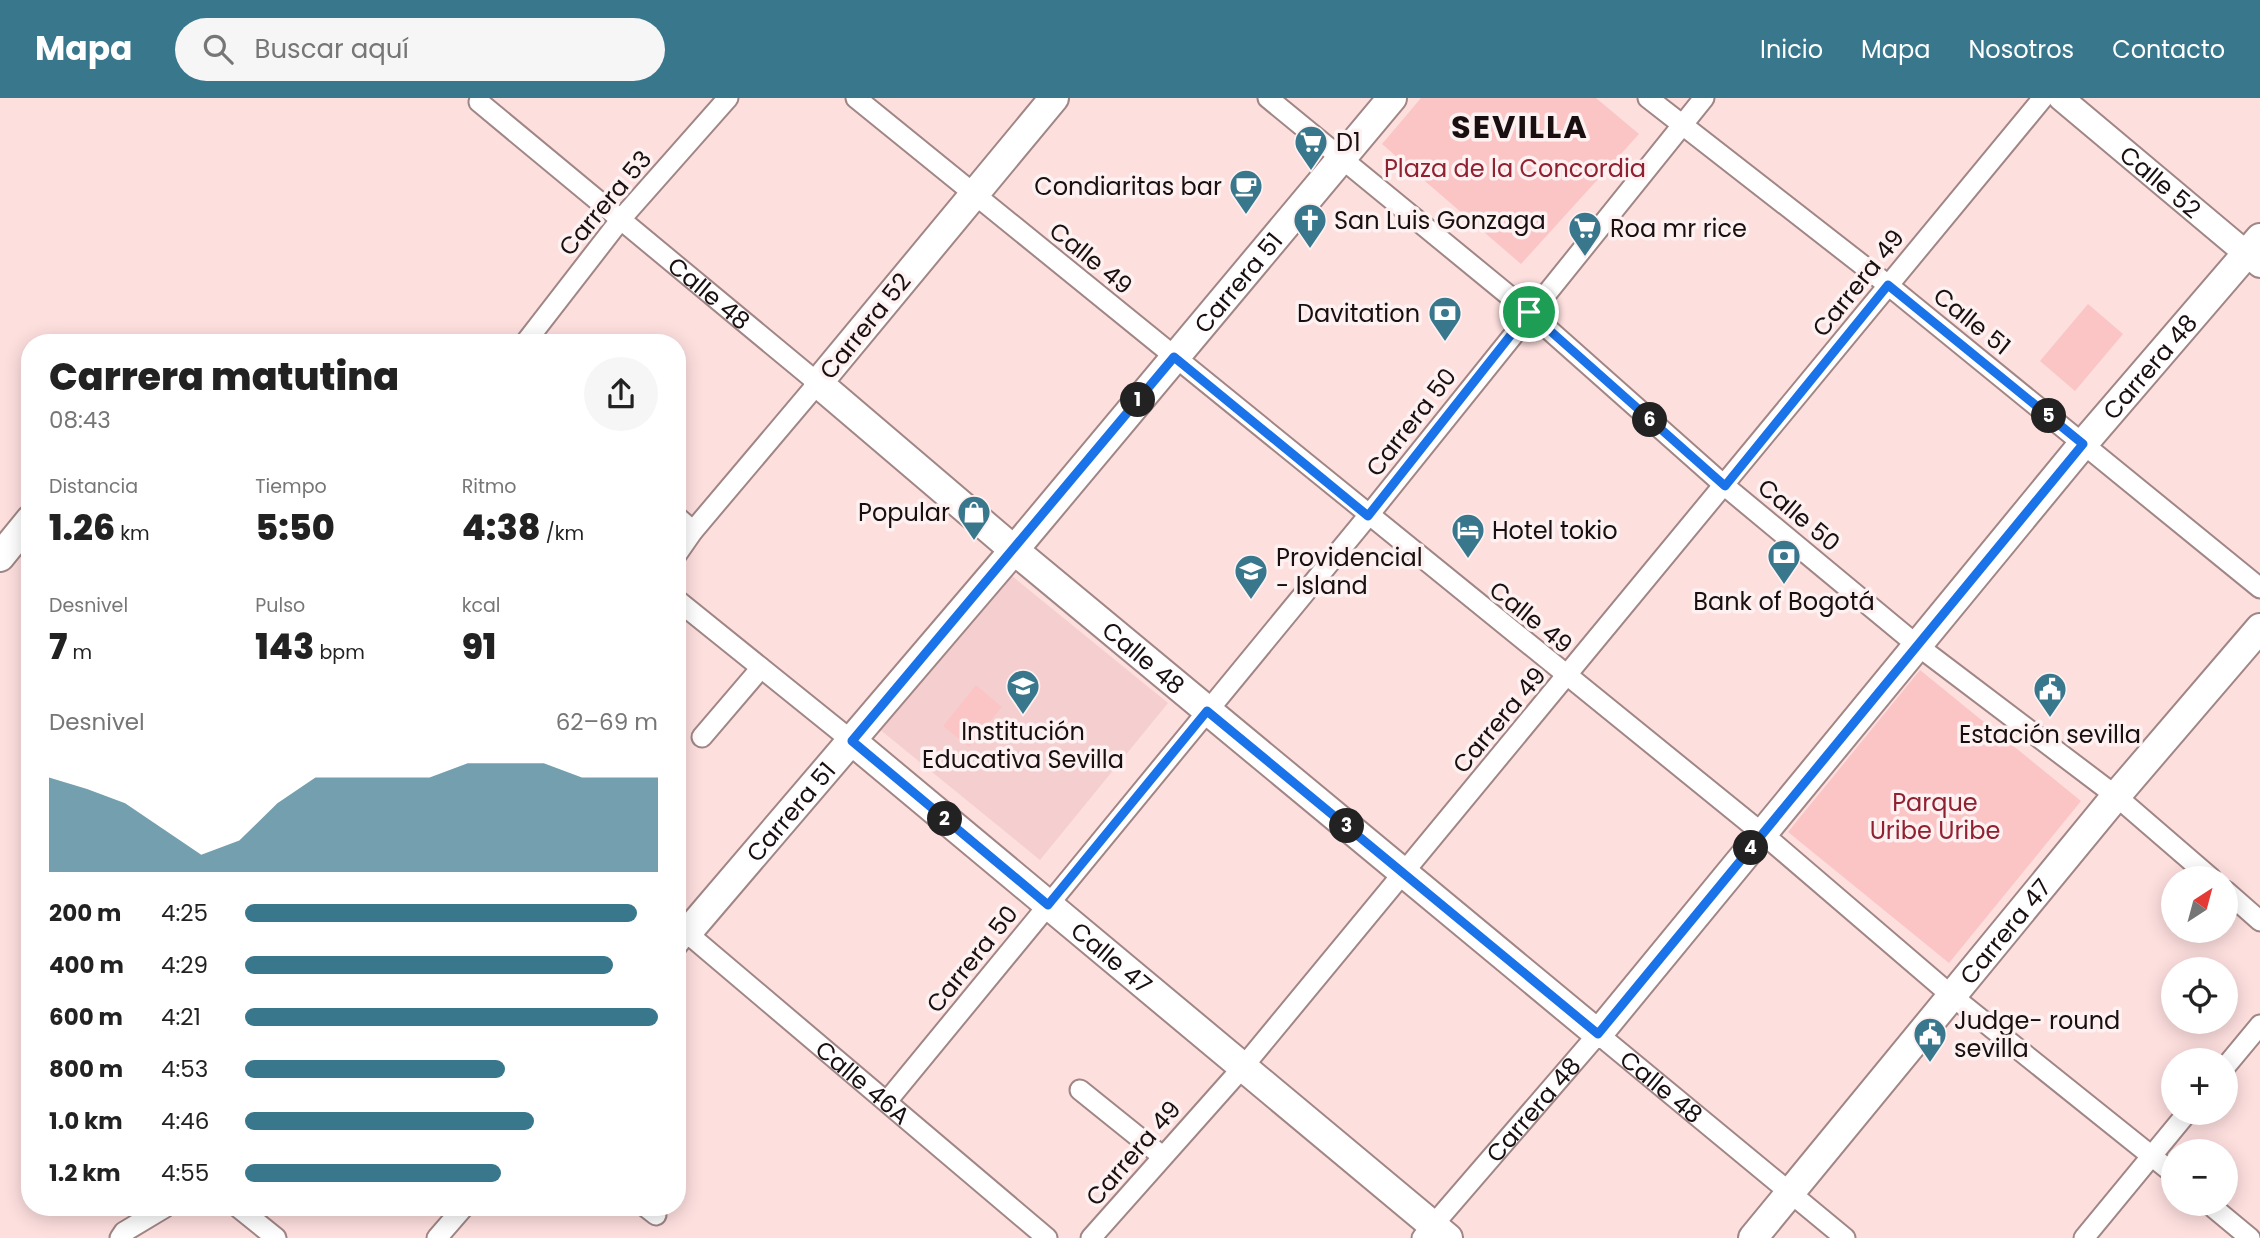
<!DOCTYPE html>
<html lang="es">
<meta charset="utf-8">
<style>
body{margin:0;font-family:Poppins,sans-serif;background:#f6f6f6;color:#222;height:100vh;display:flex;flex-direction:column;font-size:26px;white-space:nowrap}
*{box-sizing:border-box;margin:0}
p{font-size:23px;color:#767676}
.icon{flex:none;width:38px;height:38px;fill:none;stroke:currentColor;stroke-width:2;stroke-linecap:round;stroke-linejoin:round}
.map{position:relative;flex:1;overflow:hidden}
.details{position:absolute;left:21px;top:236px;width:665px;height:882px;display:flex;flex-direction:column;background:#fff;border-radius:28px;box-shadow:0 4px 18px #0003}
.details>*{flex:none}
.needle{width:46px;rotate:36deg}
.tools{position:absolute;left:2161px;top:768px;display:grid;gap:14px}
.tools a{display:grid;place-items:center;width:77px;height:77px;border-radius:50%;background:#fff;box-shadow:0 4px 18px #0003;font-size:35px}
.pin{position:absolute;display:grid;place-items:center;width:60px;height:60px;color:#fff;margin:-30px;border:4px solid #fff;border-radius:50%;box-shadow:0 2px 7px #0007}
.km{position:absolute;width:35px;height:35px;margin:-18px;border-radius:50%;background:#222;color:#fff;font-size:19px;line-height:35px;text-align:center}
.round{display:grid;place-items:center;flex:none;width:74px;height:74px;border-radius:37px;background:#f6f6f6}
.headline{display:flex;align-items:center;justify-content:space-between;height:119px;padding:0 28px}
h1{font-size:38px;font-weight:800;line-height:52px}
.metrics{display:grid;grid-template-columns:repeat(3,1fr);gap:10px;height:119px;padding:7px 28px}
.metrics div{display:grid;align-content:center}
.metrics b{font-size:35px;font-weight:800}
.metrics small{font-size:19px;font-weight:400}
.metrics p{font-size:19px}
.chart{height:196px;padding:14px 28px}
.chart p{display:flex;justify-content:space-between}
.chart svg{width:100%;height:126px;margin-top:7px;fill:#39778d;opacity:.7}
ul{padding:0 28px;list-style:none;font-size:23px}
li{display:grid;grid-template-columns:112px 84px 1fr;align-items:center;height:52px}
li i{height:18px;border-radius:9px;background:#39778d}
header{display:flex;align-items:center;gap:42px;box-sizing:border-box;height:98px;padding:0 35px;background:#39778d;color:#fff}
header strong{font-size:33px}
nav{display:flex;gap:38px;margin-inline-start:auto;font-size:24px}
.search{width:490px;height:63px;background:#f6f6f6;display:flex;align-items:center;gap:18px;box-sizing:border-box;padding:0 24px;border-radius:38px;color:#767676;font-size:26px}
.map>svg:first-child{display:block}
</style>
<header>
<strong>Mapa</strong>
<div class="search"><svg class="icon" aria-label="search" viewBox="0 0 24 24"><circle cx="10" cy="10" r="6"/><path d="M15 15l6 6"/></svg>Buscar aquí</div>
<nav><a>Inicio</a><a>Mapa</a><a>Nosotros</a><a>Contacto</a></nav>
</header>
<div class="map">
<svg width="2260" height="1140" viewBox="0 0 2260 1140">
<rect width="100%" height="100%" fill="#fddfde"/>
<path fill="#f5cfcf" d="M1006,473L1168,605L1040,762L878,630Z"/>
<g fill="#fbc5c6">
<path d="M1421,0H1596L1639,36L1521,166L1382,46Z"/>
<path d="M2088,206L2123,236L2075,293L2040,263Z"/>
<path d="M1920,572L2081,703L1949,865L1788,734Z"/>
<path d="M976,587L1002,609L969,649L943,628Z"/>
</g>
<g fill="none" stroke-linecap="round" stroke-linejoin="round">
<defs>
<g id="minor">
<path d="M856,0L1763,736L1952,898L2174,1076"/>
<path d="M1268,0L1529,214L1725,388L1918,548L2116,698L2211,780"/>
<path d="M1648,0L1888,187L2260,490"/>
<path id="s1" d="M479,4L818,285L693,433L677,456"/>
<path d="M525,245L621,121L728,0"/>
<path d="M677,419L693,433"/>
<path d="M677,502L852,643"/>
<path d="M702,639L761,570"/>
<path d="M2226,793L2260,823"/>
<path id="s2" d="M677,848L687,835L1047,1140"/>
<path d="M2226,968L2260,927"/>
<path d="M1080,992L1162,1058"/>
<path d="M888,1002L1368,418L1704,0"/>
<path d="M2209,1106L2250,1140"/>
<path d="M239,1110L276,1140"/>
<path d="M647,1110L656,1117"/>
<path d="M120,1140L124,1134L164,1110"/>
<path d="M437,1140L463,1110"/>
<path d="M1091,1140L1243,969L2043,0"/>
<path id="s3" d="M1422,1140L1598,936L1845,1140"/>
<path d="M2084,1140L2187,1015"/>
</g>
<g id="tertiary">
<path id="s4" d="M2061,0L2260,167"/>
</g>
<g id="secondary">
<path id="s5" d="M1054,0L818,285L1014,452L1598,936L2083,346L2260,140"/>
<path d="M0,459L30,422"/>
<path id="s6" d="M852,643L1448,1140"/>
<path id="s7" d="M677,826L687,835L1014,452L1392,0"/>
<path id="s8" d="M1753,1140L2116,698L2260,530"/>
</g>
</defs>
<use href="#minor" stroke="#a18686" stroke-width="23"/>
<use href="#tertiary" stroke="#a18686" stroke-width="28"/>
<use href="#secondary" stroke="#a18686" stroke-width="32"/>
<use href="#minor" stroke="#fff" stroke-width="19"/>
<use href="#tertiary" stroke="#fff" stroke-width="24"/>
<use href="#secondary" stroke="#fff" stroke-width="28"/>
</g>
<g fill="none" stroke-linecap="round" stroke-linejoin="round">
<defs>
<path id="route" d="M1888,187L2083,346L1598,936L1207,613L1048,807L852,643L1174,259L1368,418L1529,214L1725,388Z"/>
</defs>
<use href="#route" stroke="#fff" stroke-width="14"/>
<use href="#route" stroke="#1a73e8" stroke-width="9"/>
</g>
<defs>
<symbol id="supermarket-pin" viewBox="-11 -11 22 30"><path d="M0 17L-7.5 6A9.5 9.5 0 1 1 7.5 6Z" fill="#39778d" stroke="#fdf1f1"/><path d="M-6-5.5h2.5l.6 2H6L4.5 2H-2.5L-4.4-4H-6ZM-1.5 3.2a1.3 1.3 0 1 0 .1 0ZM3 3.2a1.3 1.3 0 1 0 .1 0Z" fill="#fff"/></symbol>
<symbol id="cafe-pin" viewBox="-11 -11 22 30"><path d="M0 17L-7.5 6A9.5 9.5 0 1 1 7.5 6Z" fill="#39778d" stroke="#fdf1f1"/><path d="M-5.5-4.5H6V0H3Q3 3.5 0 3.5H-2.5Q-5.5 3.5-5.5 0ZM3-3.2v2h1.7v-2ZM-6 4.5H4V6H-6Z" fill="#fff"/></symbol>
<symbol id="church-pin" viewBox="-11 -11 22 30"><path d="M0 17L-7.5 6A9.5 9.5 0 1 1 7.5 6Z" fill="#39778d" stroke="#fdf1f1"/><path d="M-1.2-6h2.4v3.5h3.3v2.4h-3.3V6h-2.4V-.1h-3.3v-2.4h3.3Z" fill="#fff"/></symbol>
<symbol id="bank-pin" viewBox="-11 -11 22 30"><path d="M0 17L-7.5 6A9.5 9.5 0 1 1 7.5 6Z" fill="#39778d" stroke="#fdf1f1"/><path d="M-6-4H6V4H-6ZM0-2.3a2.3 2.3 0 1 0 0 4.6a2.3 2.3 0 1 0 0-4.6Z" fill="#fff"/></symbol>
<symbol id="shop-pin" viewBox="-11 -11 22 30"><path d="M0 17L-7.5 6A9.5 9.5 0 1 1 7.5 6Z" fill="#39778d" stroke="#fdf1f1"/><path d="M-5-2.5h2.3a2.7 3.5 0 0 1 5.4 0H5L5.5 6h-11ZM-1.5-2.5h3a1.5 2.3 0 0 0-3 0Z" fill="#fff"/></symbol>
<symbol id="hotel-pin" viewBox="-11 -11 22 30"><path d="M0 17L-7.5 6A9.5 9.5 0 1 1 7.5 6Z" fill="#39778d" stroke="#fdf1f1"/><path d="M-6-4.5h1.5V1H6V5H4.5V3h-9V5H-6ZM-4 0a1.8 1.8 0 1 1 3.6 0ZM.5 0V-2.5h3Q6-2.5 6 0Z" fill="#fff"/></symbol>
<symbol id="school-pin" viewBox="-11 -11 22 30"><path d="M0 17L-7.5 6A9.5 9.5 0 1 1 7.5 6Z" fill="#39778d" stroke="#fdf1f1"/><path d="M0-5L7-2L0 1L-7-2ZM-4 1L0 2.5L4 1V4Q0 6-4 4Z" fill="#fff"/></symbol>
<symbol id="civic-pin" viewBox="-11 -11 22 30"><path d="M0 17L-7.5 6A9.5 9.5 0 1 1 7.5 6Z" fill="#39778d" stroke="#fdf1f1"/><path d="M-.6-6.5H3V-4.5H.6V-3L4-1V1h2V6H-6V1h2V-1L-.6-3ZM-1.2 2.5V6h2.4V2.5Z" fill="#fff"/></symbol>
</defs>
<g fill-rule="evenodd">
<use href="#supermarket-pin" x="1292" y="25" width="38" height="52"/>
<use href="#cafe-pin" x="1227" y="69" width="38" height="52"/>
<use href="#church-pin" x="1291" y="103" width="38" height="52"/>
<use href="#supermarket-pin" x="1566" y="111" width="38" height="52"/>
<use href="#bank-pin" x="1426" y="196" width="38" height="52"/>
<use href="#shop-pin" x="955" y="395" width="38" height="52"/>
<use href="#hotel-pin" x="1449" y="413" width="38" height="52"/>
<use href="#bank-pin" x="1765" y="439" width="38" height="52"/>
<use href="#school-pin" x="1232" y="454" width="38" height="52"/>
<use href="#school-pin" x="1004" y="569" width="38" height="52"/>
<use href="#civic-pin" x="2031" y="572" width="38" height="52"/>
<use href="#civic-pin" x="1911" y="917" width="38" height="52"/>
</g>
<g text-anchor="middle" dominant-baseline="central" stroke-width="7" stroke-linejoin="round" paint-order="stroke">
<g font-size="24" fill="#190f10" stroke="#fdf1f1" text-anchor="start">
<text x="1336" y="44">D1</text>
<text x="1222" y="88" text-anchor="end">Condiaritas bar</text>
<text x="1334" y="122">San Luis Gonzaga</text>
<text x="1610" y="130">Roa mr rice</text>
<text x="1420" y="215" text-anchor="end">Davitation</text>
<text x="950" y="414" text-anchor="end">Popular</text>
<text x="1492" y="432">Hotel tokio</text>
<text x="1276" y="459">Providencial<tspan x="1276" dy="28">- Island</tspan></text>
<text x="1784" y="503" text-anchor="middle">Bank of Bogotá</text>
<text x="1023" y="633" text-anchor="middle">Institución<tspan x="1023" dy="28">Educativa Sevilla</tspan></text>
<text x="2050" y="636" text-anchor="middle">Estación sevilla</text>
<text x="1954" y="922">Judge- round<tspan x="1954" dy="28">sevilla</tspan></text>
</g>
<g font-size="24" fill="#902131" stroke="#fdf1f1">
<text x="1515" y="70">Plaza de la Concordia</text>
<text x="1935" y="704">Parque<tspan x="1935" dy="28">Uribe Uribe</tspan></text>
</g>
<g font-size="24" fill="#190f10" stroke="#fdf1f1">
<text stroke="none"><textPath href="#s4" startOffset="130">Calle 52</textPath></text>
<text transform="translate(605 105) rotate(-50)">Carrera 53</text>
<text transform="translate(1091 160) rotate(39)">Calle 49</text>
<text stroke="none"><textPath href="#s7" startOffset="866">Carrera 51</textPath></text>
<text transform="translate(1858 185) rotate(-51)">Carrera 49</text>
<text stroke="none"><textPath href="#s1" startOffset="299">Calle 48</textPath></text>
<text transform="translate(1972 223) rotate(39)">Calle 51</text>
<text transform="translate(865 228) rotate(-51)">Carrera 52</text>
<text stroke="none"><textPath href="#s5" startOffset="2252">Carrera 48</textPath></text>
<text transform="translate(1411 324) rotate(-52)">Carrera 50</text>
<text transform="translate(1799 417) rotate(40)">Calle 50</text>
<text transform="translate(1531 519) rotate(39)">Calle 49</text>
<text stroke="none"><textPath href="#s5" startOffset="796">Calle 48</textPath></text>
<text transform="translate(1499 622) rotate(-50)">Carrera 49</text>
<text stroke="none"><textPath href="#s7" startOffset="173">Carrera 51</textPath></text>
<text stroke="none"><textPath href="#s8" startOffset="397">Carrera 47</textPath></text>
<text stroke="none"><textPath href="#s6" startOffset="338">Calle 47</textPath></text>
<text transform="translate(972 861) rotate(-51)">Carrera 50</text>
<text stroke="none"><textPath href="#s2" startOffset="247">Calle 46A</textPath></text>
<text stroke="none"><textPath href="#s3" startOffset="352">Calle 48</textPath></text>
<text stroke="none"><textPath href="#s3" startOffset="170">Carrera 48</textPath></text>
<text transform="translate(1133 1055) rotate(-49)">Carrera 49</text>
</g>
<g font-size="32" font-weight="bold" letter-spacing="2" fill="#190f10" stroke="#fdf1f1">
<text x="1520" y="28">SEVILLA</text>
</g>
</g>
</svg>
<div class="tools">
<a><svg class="needle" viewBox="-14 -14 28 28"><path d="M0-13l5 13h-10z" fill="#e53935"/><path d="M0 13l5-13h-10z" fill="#767676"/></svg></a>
<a><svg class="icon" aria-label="locate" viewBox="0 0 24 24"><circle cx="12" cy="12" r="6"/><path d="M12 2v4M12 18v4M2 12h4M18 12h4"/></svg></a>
<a>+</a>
<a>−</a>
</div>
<div class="pin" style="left:1529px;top:214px;background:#1e9e55"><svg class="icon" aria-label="arrive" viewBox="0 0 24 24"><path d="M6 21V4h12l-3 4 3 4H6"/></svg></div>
<b class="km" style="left:1138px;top:302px">1</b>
<b class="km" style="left:945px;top:721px">2</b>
<b class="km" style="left:1347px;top:728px">3</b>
<b class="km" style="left:1751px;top:750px">4</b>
<b class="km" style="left:2049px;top:318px">5</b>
<b class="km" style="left:1650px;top:322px">6</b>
<section class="details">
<div class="headline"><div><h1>Carrera matutina</h1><p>08:43</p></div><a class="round"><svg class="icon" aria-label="share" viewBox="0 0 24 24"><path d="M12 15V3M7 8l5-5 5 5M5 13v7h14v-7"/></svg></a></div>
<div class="metrics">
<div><p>Distancia</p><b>1.26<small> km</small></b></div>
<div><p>Tiempo</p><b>5:50</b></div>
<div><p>Ritmo</p><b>4:38<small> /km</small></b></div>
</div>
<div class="metrics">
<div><p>Desnivel</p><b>7<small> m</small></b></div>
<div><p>Pulso</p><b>143<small> bpm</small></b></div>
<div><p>kcal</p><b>91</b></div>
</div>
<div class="chart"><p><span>Desnivel</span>62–69 m</p>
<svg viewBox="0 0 160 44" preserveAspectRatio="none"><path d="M0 44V11L10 15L20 20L30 29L40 38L50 33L60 20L70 11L80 11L90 11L100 11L110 6L120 6L130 6L140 11L150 11L160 11V44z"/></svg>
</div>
<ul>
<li><b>200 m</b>4:25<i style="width:95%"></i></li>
<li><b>400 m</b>4:29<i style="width:89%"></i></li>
<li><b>600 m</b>4:21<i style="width:100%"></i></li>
<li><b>800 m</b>4:53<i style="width:63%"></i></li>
<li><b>1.0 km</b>4:46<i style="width:70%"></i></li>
<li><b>1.2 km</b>4:55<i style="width:62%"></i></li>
</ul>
</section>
</div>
